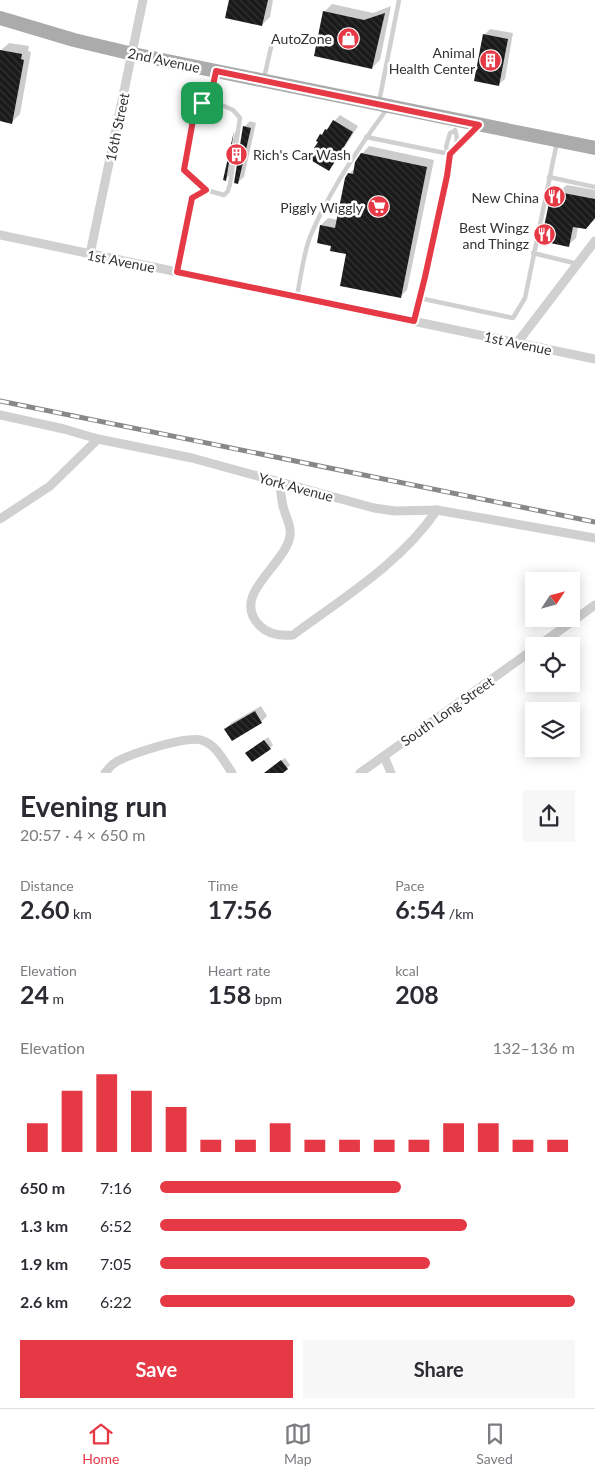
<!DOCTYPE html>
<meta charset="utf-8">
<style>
body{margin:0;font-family:Lato,sans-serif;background:#f7f7f7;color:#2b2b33;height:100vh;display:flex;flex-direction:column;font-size:19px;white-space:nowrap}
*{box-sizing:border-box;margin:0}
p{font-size:16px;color:#7c7c81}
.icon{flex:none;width:28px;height:28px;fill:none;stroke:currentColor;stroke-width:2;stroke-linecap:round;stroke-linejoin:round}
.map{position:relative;height:773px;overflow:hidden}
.side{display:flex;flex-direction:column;background:#fff;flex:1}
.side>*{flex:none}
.needle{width:32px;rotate:54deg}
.tools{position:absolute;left:525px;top:572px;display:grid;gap:10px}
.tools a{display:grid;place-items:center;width:55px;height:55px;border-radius:0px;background:#fff;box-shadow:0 2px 12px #0003;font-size:25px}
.pin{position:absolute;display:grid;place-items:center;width:42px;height:42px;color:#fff;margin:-21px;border-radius:10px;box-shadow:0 2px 8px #0006}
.round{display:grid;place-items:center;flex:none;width:52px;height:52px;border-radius:0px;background:#f7f7f7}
.head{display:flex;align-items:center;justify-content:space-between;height:85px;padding:0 20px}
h1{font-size:28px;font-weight:700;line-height:38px}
.figures{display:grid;grid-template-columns:repeat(3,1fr);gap:8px;height:85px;padding:5px 20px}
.figures div{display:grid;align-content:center}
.figures b{font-size:25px;font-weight:700}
.figures small{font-size:14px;font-weight:400}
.figures p{font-size:14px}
.chart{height:140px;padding:10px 20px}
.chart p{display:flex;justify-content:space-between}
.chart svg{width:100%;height:90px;margin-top:5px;stroke:#e63946;stroke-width:6}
.button{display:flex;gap:10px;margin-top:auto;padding:10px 20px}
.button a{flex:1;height:58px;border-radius:0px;background:#e63946;color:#fff;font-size:20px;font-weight:700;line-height:58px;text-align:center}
.button a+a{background:#f7f7f7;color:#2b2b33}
ul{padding:0 20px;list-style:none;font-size:16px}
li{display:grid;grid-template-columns:80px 60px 1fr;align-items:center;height:38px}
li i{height:12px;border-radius:6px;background:#e63946}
.tabs{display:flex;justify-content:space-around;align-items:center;height:70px;border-top:1px solid #e1e1e2;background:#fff;font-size:14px;color:#7c7c81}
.tabs a{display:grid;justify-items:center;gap:2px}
.tabs .on{color:#e63946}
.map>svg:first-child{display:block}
</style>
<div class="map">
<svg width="595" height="773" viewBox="0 0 595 773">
<defs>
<pattern id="building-back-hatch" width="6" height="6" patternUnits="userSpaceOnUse" patternTransform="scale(1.25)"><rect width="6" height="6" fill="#1a1a1a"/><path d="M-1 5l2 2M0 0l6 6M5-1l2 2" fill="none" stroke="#333"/></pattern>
</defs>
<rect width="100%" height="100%" fill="#fff"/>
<g fill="#0003">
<path d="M230,0H273L270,17L262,25Z"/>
<path d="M332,4L373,13L391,6L380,60L372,68L324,12Z"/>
<path d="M490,29L513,33L505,79L499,84L484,35Z"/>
<path d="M9,43L29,46L28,51L31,52L20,114L12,122L0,120V51Z"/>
<path d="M340,115L358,126L334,164L329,170L321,135Z"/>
<path d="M250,121L256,123L244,177L238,182L244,127Z"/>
<path d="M239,128L232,174L224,179L235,132Z"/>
<path d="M369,146L434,160L407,290L400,297L348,253L333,245L319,242L321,225L328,218L338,220L349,174L355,168L362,154Z"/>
<path d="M567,185L595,190V219L586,228L578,227L576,238L568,245L551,198L556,193V195L564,189L563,188Z"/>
<path d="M261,706L267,716L261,722L226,729L231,723Z"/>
<path d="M268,737L273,745L270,748L247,753Z"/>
<path d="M285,758L290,765L287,768L279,762Z"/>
</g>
<g fill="url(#building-back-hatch)">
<path d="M229,0H268L262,26L225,18Z"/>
<path d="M323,11L364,20L385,13L372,69L314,56Z"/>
<path d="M483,34L508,39L499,86L474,81Z"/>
<path d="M0,50L22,54L21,59L24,60L12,124L0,121Z"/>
<path d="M333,120L353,132L329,171L309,159L315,149L314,148L318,142L316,141L320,134L322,135L325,129L327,130Z"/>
<path d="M243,126L251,128L238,184L234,183Z"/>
<path d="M234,131L226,181L223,180Z"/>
<path d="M361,153L427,167L401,298L340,286L346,254L330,251L331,246L317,243L320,225L335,228L345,178L348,173L353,174L355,162Z"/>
<path d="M558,192L595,199V218L586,229L573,227L569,247L541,241L550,198Z"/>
<path d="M255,711L262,723L232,741L224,729Z"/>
<path d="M264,740L271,749L252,762L245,753Z"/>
<path d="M281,760L288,769L283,773H264Z"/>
</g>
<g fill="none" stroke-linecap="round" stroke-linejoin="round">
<g stroke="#d0d0d0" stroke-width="4.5">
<path d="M264,78L272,43"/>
<path d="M210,100L233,110L240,118L230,184L228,191L224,195L206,190L184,170L195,109Z"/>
<path d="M210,100L216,72"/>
<path d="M379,102L399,0"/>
<path d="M455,130L457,138L456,147"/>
<path d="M366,137L450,154"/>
<path d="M449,153L446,147L450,133L455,131"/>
<path d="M549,177L595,187"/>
<path d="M533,253L578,264"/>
<path d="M177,272L192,198L206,190"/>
<path d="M297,296C301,277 303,255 310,237C328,193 359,147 387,109"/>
<path d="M419,298L513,318L525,298L557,142"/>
<path d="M414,321L425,277L447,176L450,154L477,127"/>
</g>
<g stroke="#d0d0d0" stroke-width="9">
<path d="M0,235L595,359"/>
<path d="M90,254L143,0"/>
<path d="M517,343L595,241"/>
<path d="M0,415L64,429L98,439L192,458L374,508L395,511L437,510L595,538"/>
<path d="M280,483C281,490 281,498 283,506C285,516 292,526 290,536C285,566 229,595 260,626C269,635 281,636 293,635C343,598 401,563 437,510"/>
<path d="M0,519L50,486L98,439"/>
<path d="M538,646L595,605"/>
<path d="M384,756L391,773"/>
<path d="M105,773C108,769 111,765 116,762C130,754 185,736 201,740C216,744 224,761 232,773"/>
<path d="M360,773L534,649"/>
</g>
<path stroke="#ababab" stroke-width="14" d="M0,18L74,40L133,54L595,148"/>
<defs>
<path id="rail" d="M0,401L595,522"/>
</defs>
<use href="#rail" stroke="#888" stroke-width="5"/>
<use href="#rail" stroke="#fff" stroke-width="3" stroke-dasharray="9" stroke-linecap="butt"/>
</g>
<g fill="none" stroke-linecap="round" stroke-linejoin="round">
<defs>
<path id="route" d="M216,71L479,125L450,154L447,176L425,277L414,321L177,272L192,198L206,190L184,170L195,109L210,100Z"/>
</defs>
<use href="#route" stroke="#fff" stroke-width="10"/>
<use href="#route" stroke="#e63946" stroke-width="6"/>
</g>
<defs>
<symbol id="shop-disc" viewBox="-11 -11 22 22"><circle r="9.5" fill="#e63946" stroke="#fff"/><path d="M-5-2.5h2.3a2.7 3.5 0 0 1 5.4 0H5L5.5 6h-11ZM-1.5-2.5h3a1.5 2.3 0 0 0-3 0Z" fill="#fff"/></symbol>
<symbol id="building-disc" viewBox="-11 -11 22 22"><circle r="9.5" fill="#e63946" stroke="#fff"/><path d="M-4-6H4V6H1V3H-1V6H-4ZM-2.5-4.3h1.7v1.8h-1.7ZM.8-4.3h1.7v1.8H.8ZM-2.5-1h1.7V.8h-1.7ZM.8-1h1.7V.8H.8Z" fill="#fff"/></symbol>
<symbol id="restaurant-disc" viewBox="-11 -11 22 22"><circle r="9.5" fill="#e63946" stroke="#fff"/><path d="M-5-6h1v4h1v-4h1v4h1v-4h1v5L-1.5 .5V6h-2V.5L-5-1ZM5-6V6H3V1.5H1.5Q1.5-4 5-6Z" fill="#fff"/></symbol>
<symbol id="supermarket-disc" viewBox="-11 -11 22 22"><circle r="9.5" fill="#e63946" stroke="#fff"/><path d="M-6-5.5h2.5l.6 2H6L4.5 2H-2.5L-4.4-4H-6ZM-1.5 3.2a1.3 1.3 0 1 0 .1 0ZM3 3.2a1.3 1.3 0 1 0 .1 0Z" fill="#fff"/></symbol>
</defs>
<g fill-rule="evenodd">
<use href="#shop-disc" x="336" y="26" width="25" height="25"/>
<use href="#building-disc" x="478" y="48" width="25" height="25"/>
<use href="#building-disc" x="224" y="142" width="25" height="25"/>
<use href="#restaurant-disc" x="542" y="184" width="25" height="25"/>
<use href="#supermarket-disc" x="366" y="194" width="25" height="25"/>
<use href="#restaurant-disc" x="532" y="222" width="25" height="25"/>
</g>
<g text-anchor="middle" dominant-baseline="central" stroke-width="5" stroke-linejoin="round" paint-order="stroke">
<g font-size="14" fill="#333" stroke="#fff" text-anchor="end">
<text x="332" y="38">AutoZone</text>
<text x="475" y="52">Animal<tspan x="475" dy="16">Health Center</tspan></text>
<text x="253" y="154" text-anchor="start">Rich's Car Wash</text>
<text x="539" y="197">New China</text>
<text x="363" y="207">Piggly Wiggly</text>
<text x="529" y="227">Best Wingz<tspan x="529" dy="16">and Thingz</tspan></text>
</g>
<g font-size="14" fill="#333" stroke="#fff">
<text transform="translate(164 60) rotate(12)">2nd Avenue</text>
<text transform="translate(117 127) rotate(-78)">16th Street</text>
<text transform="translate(121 261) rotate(11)">1st Avenue</text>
<text transform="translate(518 343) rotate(12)">1st Avenue</text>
<text transform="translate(296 487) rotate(15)">York Avenue</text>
<text transform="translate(447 711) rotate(-35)">South Long Street</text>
</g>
</g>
</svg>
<div class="tools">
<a><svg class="needle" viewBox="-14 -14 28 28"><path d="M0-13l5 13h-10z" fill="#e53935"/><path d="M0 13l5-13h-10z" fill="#7c7c81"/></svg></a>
<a><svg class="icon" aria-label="locate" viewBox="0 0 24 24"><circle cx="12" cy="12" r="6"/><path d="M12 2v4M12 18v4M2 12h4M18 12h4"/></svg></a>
<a><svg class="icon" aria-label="layers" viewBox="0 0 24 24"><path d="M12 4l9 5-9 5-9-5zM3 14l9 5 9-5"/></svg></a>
</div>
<div class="pin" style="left:202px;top:103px;background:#1e9e55"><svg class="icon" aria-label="arrive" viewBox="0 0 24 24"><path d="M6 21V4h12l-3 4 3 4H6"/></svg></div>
</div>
<section class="side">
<div class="head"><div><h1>Evening run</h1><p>20:57 · 4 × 650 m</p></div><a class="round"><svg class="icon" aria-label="share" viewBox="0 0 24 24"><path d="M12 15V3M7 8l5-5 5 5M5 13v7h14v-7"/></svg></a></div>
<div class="figures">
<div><p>Distance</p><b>2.60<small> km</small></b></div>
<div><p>Time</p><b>17:56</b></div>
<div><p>Pace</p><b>6:54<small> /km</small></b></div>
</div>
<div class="figures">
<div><p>Elevation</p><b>24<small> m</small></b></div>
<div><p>Heart rate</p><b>158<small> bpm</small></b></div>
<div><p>kcal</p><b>208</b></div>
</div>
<div class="chart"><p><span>Elevation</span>132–136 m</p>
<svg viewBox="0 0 160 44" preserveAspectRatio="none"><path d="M5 44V30M15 44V14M25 44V6M35 44V14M45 44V22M55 44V38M65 44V38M75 44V30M85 44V38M95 44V38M105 44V38M115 44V38M125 44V30M135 44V30M145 44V38M155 44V38"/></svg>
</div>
<ul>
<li><b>650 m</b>7:16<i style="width:58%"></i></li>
<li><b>1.3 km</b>6:52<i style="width:74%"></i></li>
<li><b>1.9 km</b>7:05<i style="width:65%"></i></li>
<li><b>2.6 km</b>6:22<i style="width:100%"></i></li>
</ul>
<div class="button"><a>Save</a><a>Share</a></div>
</section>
<nav class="tabs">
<a class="on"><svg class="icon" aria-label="home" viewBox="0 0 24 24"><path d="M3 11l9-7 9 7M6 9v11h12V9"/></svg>Home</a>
<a><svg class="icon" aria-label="map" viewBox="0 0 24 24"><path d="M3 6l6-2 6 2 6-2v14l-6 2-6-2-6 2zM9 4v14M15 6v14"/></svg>Map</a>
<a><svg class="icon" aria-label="saved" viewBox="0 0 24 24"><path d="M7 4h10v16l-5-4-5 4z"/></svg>Saved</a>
</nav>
